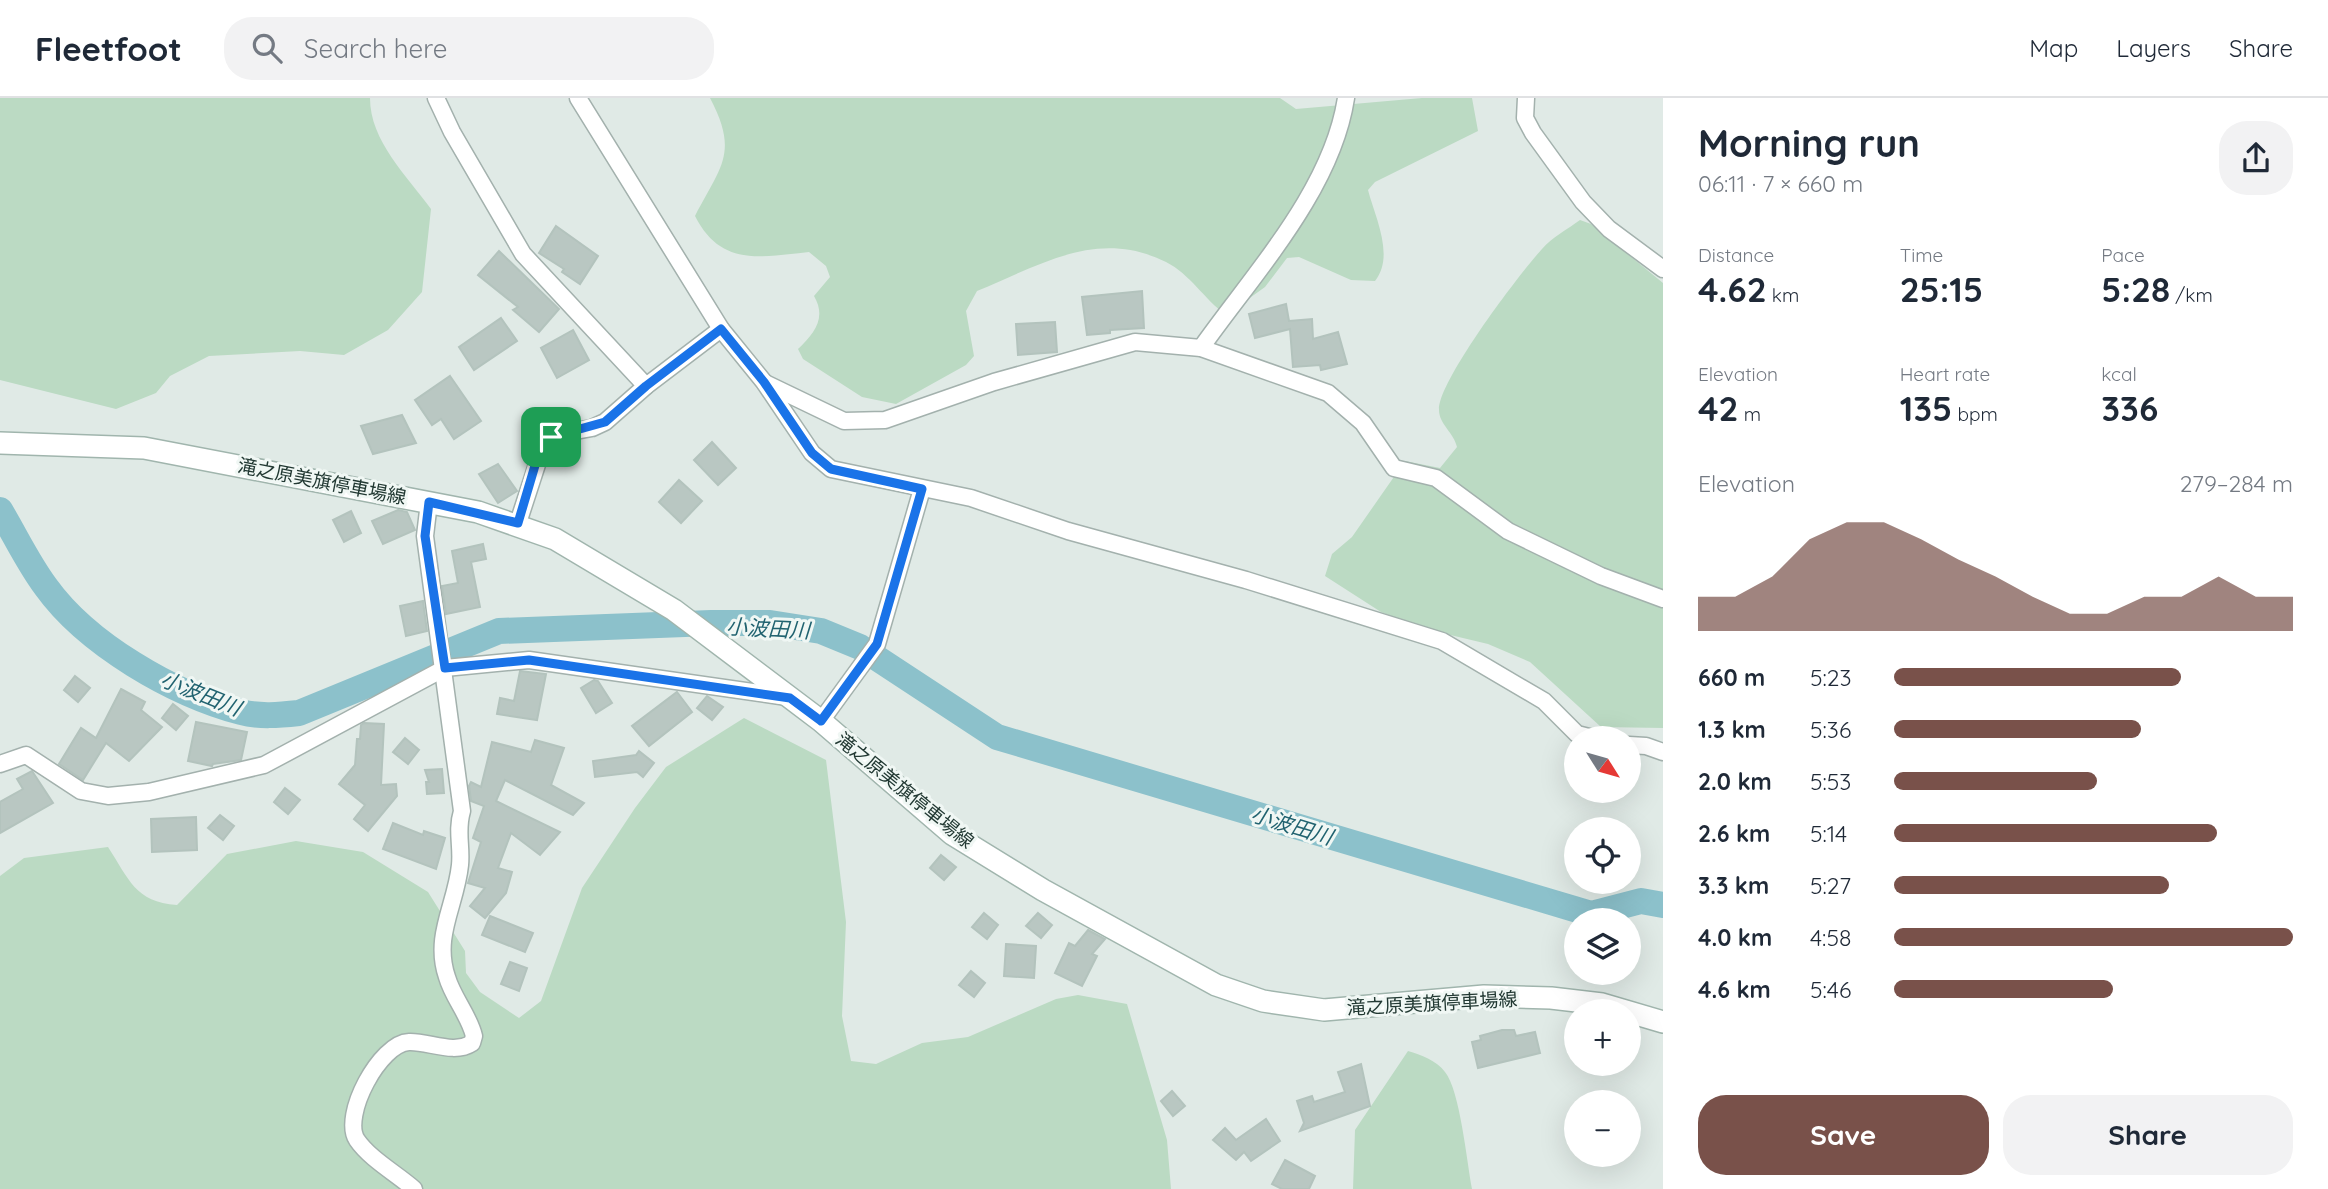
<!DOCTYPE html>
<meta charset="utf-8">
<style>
body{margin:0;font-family:Quicksand,"Noto Sans JP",sans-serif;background:#f2f2f3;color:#1f2937;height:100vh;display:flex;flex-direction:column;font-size:26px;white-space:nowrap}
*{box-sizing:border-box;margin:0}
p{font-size:23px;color:#747a83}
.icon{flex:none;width:38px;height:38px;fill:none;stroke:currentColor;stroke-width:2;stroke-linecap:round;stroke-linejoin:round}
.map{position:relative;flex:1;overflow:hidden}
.panel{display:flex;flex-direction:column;background:#fff;width:665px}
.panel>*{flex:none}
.needle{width:46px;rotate:127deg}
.tools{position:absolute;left:1564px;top:628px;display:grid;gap:14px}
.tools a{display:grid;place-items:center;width:77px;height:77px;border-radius:50%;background:#fff;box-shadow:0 7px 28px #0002;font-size:35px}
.pin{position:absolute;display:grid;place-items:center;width:60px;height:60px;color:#fff;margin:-30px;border-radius:14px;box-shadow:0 4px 10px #0006}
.round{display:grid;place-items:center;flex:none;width:74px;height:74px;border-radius:28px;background:#f2f2f3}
.headline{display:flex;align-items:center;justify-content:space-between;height:119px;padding:0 35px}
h1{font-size:38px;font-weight:700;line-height:52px}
.figures{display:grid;grid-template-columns:repeat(3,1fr);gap:10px;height:119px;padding:7px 35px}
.figures div{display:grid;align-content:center}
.figures b{font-size:35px;font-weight:700}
.figures small{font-size:19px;font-weight:400}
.figures p{font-size:19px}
.chart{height:196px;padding:14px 35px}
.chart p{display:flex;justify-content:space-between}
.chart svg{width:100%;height:126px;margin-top:7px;fill:#79514a;opacity:.7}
.button{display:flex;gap:14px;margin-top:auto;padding:14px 35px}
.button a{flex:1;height:80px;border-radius:28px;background:#79514a;color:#fff;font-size:28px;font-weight:700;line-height:80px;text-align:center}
.button a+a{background:#f2f2f3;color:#1f2937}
ul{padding:0 35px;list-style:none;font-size:23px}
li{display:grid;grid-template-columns:112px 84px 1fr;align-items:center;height:52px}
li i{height:18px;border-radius:9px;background:#79514a}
header{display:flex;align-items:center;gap:42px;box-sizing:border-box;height:98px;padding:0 35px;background:#fff;border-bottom:2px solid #e0e1e3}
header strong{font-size:33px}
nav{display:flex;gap:38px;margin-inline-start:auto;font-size:24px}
.search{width:490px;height:63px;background:#f2f2f3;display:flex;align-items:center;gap:18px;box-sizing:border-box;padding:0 24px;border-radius:28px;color:#747a83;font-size:26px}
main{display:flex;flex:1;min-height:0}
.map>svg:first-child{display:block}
</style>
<header>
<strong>Fleetfoot</strong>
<div class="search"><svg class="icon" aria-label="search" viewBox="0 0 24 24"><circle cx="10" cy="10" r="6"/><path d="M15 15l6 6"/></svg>Search here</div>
<nav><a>Map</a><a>Layers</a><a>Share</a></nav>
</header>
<main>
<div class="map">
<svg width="1663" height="1091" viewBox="0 0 1663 1091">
<rect width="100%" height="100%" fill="#e0eae6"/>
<g fill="#bbdac3">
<path d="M0,0H370C370,43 407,78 431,111L422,194L388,232L344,257L300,253L209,258L170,278L156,295L116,311L0,282Z"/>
<path d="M710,0H1280L1296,11L1422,0H1472L1478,33L1375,84L1368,92C1375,119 1395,158 1375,183L1351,182L1299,159L1287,160L1265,189L1226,217C1204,201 1190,176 1166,164C1097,130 1041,167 977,193L966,213L974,258L966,267L896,306L862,299L803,261L798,251C814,236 827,220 814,198L830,179L826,168L809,154C760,159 721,169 695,118C721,68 739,55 710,0Z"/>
<path d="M1580,122L1591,126L1663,185V630L1601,629L1530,564L1488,546L1421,530L1381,514L1325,478L1332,456L1352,439L1405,363L1440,370L1457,349C1454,335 1439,326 1439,312C1438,283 1520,175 1542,151C1552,139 1568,131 1580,122Z"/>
<path d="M744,620L826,662L846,824L842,918L851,963L876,966L922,945L968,939L1056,901L1078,897L1127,906L1167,1042L1171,1091H0V778L24,760L108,749C129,781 135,804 177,807L227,756L296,743L363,754L428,794L465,853L466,875L480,894L519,920L541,903L582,790L635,710L666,669Z"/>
<path d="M1408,953C1421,957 1436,962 1445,974C1460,992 1467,1065 1472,1091H1353L1355,1032Z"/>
</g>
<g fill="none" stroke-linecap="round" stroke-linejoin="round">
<path stroke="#8cc1cb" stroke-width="26" d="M0,412C15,437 28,465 46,489C87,546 173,596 241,614C259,619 280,617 299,615L499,533L711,525H770L821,533L860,549L997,639L1591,816L1641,803L1663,807"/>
</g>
<g fill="#b9c7c2" stroke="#b3c3bd" stroke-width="2">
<path d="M556,128L598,158L580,186L562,174L564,171L539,155Z"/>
<path d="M499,153L559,211L539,234L513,212L518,209L478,177Z"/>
<path d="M1142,193L1144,230L1110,232V235L1087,237L1082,199Z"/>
<path d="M1286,206L1289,223L1312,221L1313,241L1338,234L1347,266L1321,272L1320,267L1293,269L1290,231L1255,240L1249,216Z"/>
<path d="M501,220L517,243L474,272L459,249Z"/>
<path d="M1055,224L1057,254L1018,257L1016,226Z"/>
<path d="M573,232L589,262L557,280L541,250Z"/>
<path d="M450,278L481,323L454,341L441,321L432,327L415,302Z"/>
<path d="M402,317L416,345L373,356L361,328Z"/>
<path d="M712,344L736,370L718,387L694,362Z"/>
<path d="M498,366L517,393L498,405L479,376Z"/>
<path d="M679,382L702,403L681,425L659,404Z"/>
<path d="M398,412L407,414L415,432L383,446L372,423Z"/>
<path d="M351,413L361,435L344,444L333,422Z"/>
<path d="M483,446L486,461L471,464L480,509L446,516L442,488L458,485L452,453Z"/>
<path d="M423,503L427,533L406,538L400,508Z"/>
<path d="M520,573L546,576L537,622L497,616L500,600L514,603Z"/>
<path d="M75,578L90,590L78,604L64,592Z"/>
<path d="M594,582L598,583L612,605L596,615L581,590Z"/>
<path d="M121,591L145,604L141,612L162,629L129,663L106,645L83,682L59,666L81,630L96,640Z"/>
<path d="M677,594L692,614L649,648L632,628Z"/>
<path d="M707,598L723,609L712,622L697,610Z"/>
<path d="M173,606L188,618L176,632L162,620Z"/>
<path d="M196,624L247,634L241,662L213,666L212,668L188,663Z"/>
<path d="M364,625L384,626L381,687L396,686L397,698L368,733L354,721L365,707L339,686L355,667L357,641H360L361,627Z"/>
<path d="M405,640L419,652L408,666L393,654Z"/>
<path d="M535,642L564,650L551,687L584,705L573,717L505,682L496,703L560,734L540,757L511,735L498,770L512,774L506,795L485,820L470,808L485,790L468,785L481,744L473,740L484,708L471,703L469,688L471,684L481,689L492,644L531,654Z"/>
<path d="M639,653L654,665L643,679L637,674L595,679L593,663L636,657Z"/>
<path d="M442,671L444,695L427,696L426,684H429L425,672Z"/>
<path d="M32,673L53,705L0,735V704L23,691L17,681Z"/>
<path d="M285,690L300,702L288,716L274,704Z"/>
<path d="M220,717L234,728L223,742L208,730Z"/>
<path d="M196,719L197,752L152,754L151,721Z"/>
<path d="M393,725L423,737L424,733L445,740L436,771L383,751Z"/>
<path d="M941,757L956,769L944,782L930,770Z"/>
<path d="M984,815L998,827L987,841L972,829Z"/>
<path d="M1038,815L1052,827L1041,840L1026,828Z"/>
<path d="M490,818L533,835L525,854L482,837Z"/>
<path d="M1088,832L1105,841L1092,856L1097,858L1082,888L1055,875L1069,845L1075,848Z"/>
<path d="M1006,846L1036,848L1034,880L1004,878Z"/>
<path d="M510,864L527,870L519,893L501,886Z"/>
<path d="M971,873L985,885L974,899L959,887Z"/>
<path d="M1502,932H1514L1516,938L1535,934L1540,955L1478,970L1472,944L1481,942L1480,938Z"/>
<path d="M1361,966L1370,1008L1300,1033L1304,1025L1297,1003L1312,998L1314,1004L1345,994L1338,974Z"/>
<path d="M1172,993L1185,1008L1173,1018L1161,1003Z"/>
<path d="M1266,1021L1280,1043L1251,1063L1244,1054L1236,1062L1213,1042L1225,1030L1236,1042Z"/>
<path d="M1285,1062L1315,1078L1309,1091H1282L1272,1086Z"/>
</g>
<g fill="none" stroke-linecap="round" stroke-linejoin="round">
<defs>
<g id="street">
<path d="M436,0L452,34L523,156L646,288"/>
<path d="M578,0L721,231L764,284L812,355L831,371L971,400L1068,433L1246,482L1442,543L1544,603L1577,636L1593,640"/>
<path d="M1526,0L1525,20L1533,35L1583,104L1609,131L1663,171"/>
<path d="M1201,250C1254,175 1332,92 1346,0"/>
<path d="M765,285L844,323L885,322L994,284L1135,244L1201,250L1328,295L1363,325L1394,370L1436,380L1508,433L1601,478L1663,501"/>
<path d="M518,425L544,345L559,336L592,330L605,324L646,288L721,231"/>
<path d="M821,623L877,546L922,391"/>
<path d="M1629,647L1646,648L1663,654"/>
<path d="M0,666L26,657L81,693L108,698L149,694L264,667L445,570L529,562L787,599"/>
<path d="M414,1091C397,1076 370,1061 357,1042C341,1018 380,945 409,944C428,943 454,957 472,945L474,938C469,917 453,900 447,879C433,838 456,807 460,767C462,748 456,733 462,713L425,438L429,404"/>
</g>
<path id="secondary" d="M0,345L144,350L478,414L555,441L674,512L821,623L952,736L1043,792L1216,887L1263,903L1324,912L1484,898L1551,900L1602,906L1663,924"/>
</defs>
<use href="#street" stroke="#a3b1ad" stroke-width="19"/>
<use href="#secondary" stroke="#a0b5ad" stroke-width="24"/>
<use href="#street" stroke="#fff" stroke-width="16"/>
<use href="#secondary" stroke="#fff" stroke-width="21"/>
</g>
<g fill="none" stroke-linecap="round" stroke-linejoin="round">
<defs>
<path id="route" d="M721,231L764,284L812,355L831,371L922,391L877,546L821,623L790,600L529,562L445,570L425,438L429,404L518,425L539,354L551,339L605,324L646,288Z"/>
</defs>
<use href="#route" stroke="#fff" stroke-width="14"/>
<use href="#route" stroke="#1a73e8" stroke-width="9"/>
</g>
<g text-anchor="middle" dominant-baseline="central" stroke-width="6" stroke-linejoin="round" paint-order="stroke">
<g font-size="19" fill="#223933" stroke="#f0f7f4">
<text transform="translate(322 383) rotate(11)">滝之原美旗停車場線</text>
<text transform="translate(905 692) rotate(39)">滝之原美旗停車場線</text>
<text transform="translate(1432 905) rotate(-3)">滝之原美旗停車場線</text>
</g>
<g font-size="21" font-style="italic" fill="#216370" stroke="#f0f7f4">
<text transform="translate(768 530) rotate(3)">小波田川</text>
<text transform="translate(201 595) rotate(22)">小波田川</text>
<text transform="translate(1292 727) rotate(17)">小波田川</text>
</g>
</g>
</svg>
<div class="tools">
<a><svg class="needle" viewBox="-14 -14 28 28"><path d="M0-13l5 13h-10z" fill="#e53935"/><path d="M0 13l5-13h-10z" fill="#747a83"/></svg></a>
<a><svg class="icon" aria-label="locate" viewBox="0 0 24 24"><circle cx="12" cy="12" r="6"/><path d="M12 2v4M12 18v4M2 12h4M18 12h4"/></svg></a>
<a><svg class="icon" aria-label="layers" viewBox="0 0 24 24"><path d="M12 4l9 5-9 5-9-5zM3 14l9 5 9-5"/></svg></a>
<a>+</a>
<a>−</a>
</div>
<div class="pin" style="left:551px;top:339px;background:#1e9e55"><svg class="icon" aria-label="arrive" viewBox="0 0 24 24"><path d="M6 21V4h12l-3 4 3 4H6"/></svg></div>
</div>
<section class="panel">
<div class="headline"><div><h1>Morning run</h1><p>06:11 · 7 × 660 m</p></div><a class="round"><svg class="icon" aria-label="share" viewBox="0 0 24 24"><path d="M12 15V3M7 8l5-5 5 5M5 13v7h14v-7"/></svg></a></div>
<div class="figures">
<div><p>Distance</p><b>4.62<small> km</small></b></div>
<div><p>Time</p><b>25:15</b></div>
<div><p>Pace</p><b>5:28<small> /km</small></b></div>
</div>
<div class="figures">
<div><p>Elevation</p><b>42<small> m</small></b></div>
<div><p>Heart rate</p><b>135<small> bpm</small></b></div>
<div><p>kcal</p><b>336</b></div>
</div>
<div class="chart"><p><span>Elevation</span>279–284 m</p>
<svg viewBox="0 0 160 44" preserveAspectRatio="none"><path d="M0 44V32L10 32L20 25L30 12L40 6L50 6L60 12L70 19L80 25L90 32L100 38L110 38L120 32L130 32L140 25L150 32L160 32V44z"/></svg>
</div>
<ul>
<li><b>660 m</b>5:23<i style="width:72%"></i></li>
<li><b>1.3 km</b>5:36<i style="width:62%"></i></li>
<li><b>2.0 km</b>5:53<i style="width:51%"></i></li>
<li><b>2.6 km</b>5:14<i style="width:81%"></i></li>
<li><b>3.3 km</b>5:27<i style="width:69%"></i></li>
<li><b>4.0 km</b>4:58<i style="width:100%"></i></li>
<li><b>4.6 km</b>5:46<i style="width:55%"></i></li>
</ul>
<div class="button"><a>Save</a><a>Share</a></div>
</section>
</main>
